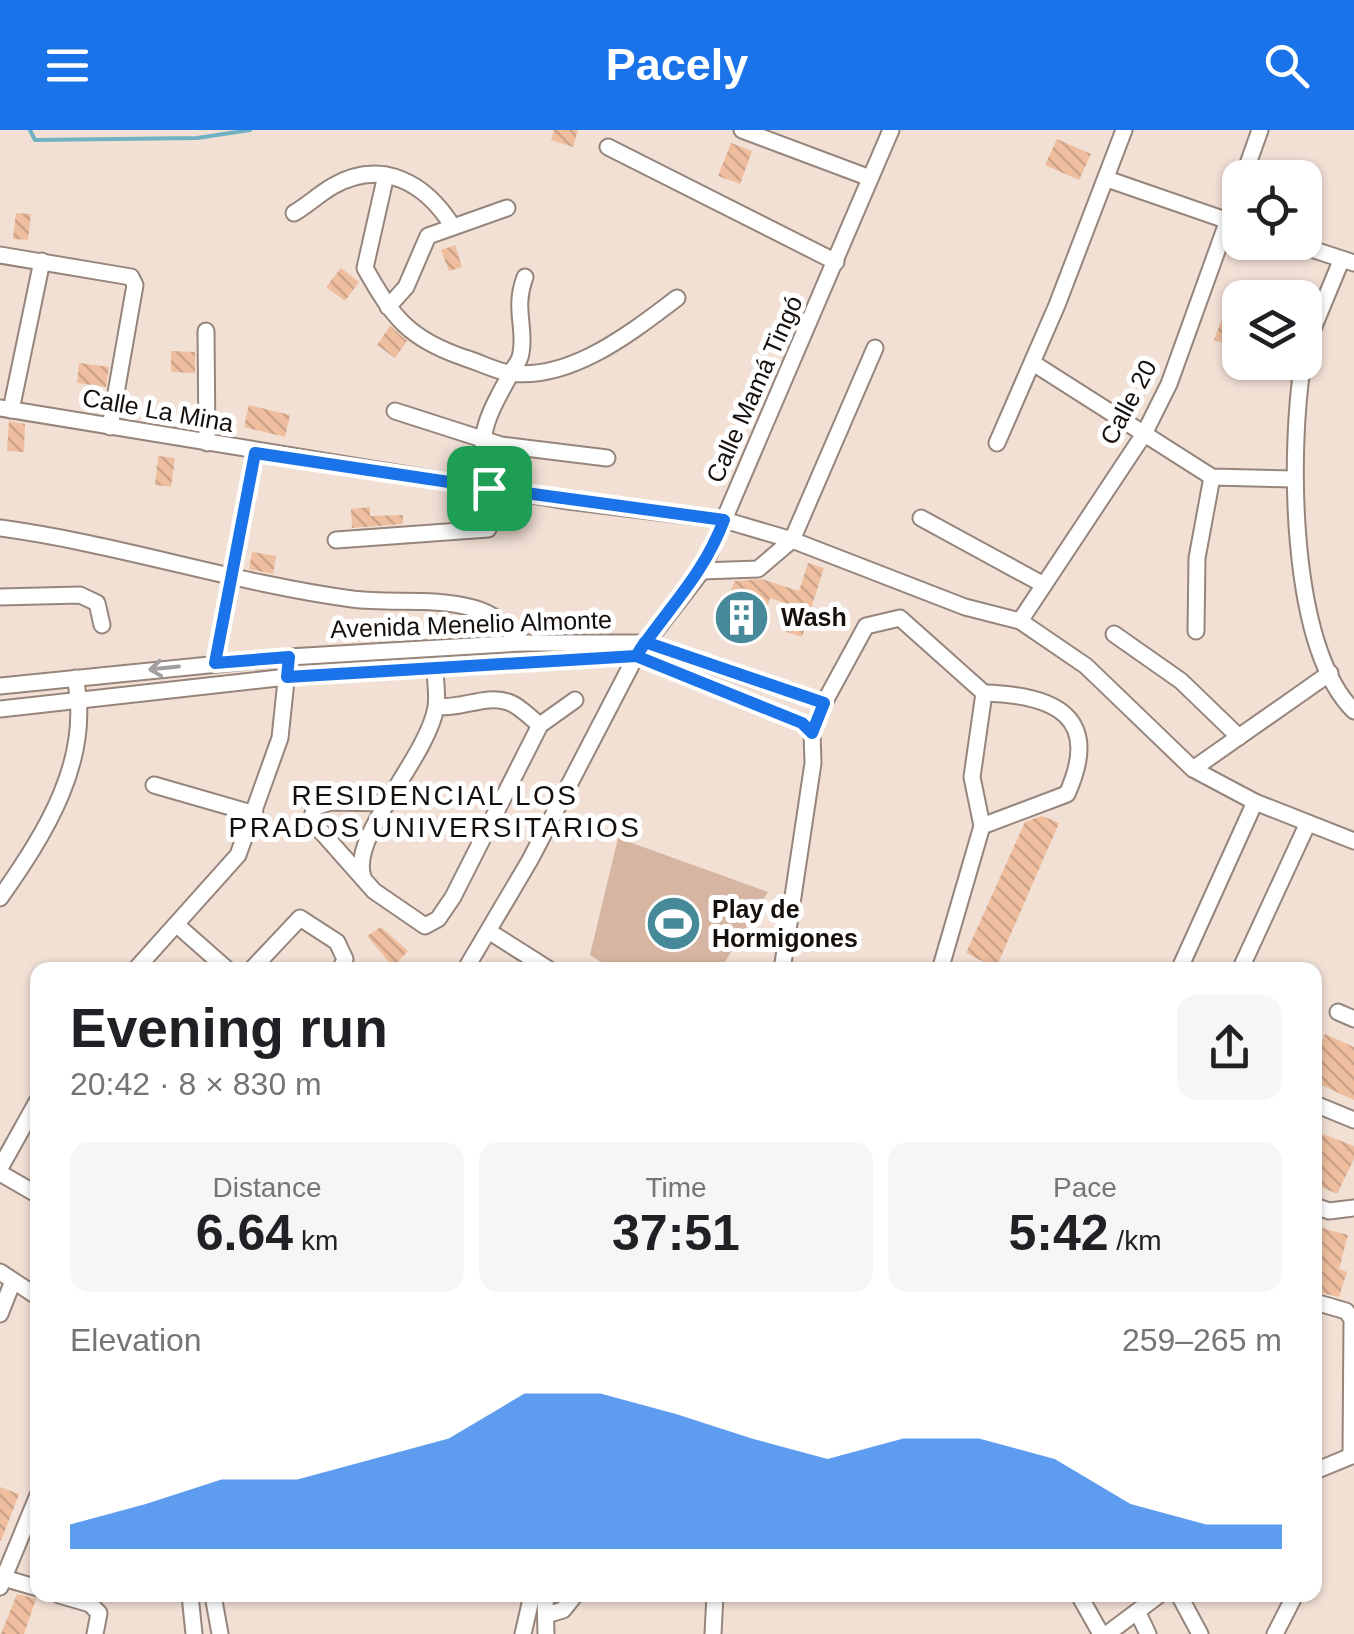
<!DOCTYPE html>
<meta charset="utf-8">
<style>
body{margin:0;font-family:Helvetica,sans-serif;background:#f6f6f6;color:#202124;height:100vh;display:flex;flex-direction:column;font-size:38px;white-space:nowrap}
*{box-sizing:border-box;margin:0}
p{font-size:32px;color:#757577}
.icon{flex:none;width:55px;height:55px;fill:none;stroke:currentColor;stroke-width:2;stroke-linecap:round;stroke-linejoin:round}
.map{position:relative;flex:1;overflow:hidden}
.details{position:absolute;left:30px;top:832px;width:1292px;height:640px;display:flex;flex-direction:column;background:#fff;border-radius:20px;box-shadow:0 2px 8px #0004}
.details>*{flex:none}
.tools{position:absolute;left:1222px;top:30px;display:grid;gap:20px}
.tools a{display:grid;place-items:center;width:100px;height:100px;border-radius:20px;background:#fff;box-shadow:0 2px 8px #0004;font-size:50px}
.pin{position:absolute;display:grid;place-items:center;width:85px;height:85px;color:#fff;margin:-42px;border-radius:20px;box-shadow:0 5px 15px #0006}
.round{display:grid;place-items:center;flex:none;width:105px;height:105px;border-radius:20px;background:#f6f6f6}
.headline{display:flex;align-items:center;justify-content:space-between;height:170px;padding:0 40px}
h1{font-size:55px;font-weight:700;line-height:75px}
.figures{display:grid;grid-template-columns:repeat(3,1fr);gap:15px;height:170px;padding:10px 40px}
.figures div{display:grid;align-content:center;border-radius:20px;background:#f6f6f6;text-align:center}
.figures b{font-size:50px;font-weight:700}
.figures small{font-size:28px;font-weight:400}
.figures p{font-size:28px}
.chart{height:280px;padding:20px 40px}
.chart p{display:flex;justify-content:space-between}
.chart svg{width:100%;height:180px;margin-top:10px;fill:#1a73e8;opacity:.7}
header{display:flex;justify-content:space-between;align-items:center;height:130px;padding:0 40px;background:#1a73e8;color:#fff;font-size:45px;font-weight:700}
.map>svg:first-child{display:block}
</style>
<header><svg class="icon" aria-label="menu" viewBox="0 0 24 24"><path d="M4 6h16M4 12h16M4 18h16"/></svg>Pacely<svg class="icon" aria-label="search" viewBox="0 0 24 24"><circle cx="10" cy="10" r="6"/><path d="M15 15l6 6"/></svg></header>
<div class="map">
<svg width="1354" height="1504" viewBox="0 0 1354 1504">
<defs>
<pattern id="building-back-hatch" width="6" height="6" patternUnits="userSpaceOnUse" patternTransform="scale(2.5)"><rect width="6" height="6" fill="#efbe9f"/><path d="M-1 5l2 2M0 0l6 6M5-1l2 2" fill="none" stroke="#cca288"/></pattern>
</defs>
<rect width="100%" height="100%" fill="#f2e0d5"/>
<path fill="#d6b6a2" d="M618,708L768,762L720,840H613L590,825Z"/>
<g fill="none" stroke-linecap="round" stroke-linejoin="round">
<path stroke="#70b2c2" stroke-width="4" d="M30,0L35,10L197,8L250,0"/>
</g>
<g fill="url(#building-back-hatch)">
<path d="M554,0H578L573,17L551,10Z"/>
<path d="M1057,9L1091,24L1079,50L1045,35Z"/>
<path d="M731,13L752,21L740,54L718,46Z"/>
<path d="M16,83L31,84L28,110L13,109Z"/>
<path d="M455,115L462,137L449,141L441,120Z"/>
<path d="M341,138L359,152L345,171L326,157Z"/>
<path d="M1225,181L1240,186V219L1214,210Z"/>
<path d="M390,196L407,211L395,228L377,215Z"/>
<path d="M171,221L195,222V243L171,242Z"/>
<path d="M79,233L109,237L106,257L77,253Z"/>
<path d="M249,275L290,285L285,307L244,297Z"/>
<path d="M9,291L25,294L24,322L7,321Z"/>
<path d="M158,326L175,328L171,357L155,355Z"/>
<path d="M370,377V386L403,385V394L352,398L351,379Z"/>
<path d="M252,422L276,426L273,444L249,439Z"/>
<path d="M808,433L824,438L802,507L786,502L794,476L770,468L760,500L719,487L735,451L762,449L799,461Z"/>
<path d="M1042,686L1059,693L996,838L966,823L1025,692Z"/>
<path d="M381,797L408,821L393,837L367,806Z"/>
<path d="M1325,904L1354,917V970L1315,952V926Z"/>
<path d="M1315,1001L1354,1016V1029L1337,1064L1315,1054Z"/>
<path d="M1315,1096L1348,1105L1339,1139L1347,1142L1339,1167L1315,1161Z"/>
<path d="M0,1357L19,1364L1,1411L0,1410Z"/>
<path d="M17,1464L36,1469L24,1504H1Z"/>
</g>
<g fill="none" stroke-linecap="round" stroke-linejoin="round">
<defs>
<g id="minor">
<path d="M742,0L870,48"/>
<path d="M608,17L836,132"/>
<path d="M386,45L365,138C393,188 409,209 465,228C479,232 495,241 510,243C571,251 632,202 677,168"/>
<path d="M1243,48L1260,0"/>
<path d="M1107,49L1240,95"/>
<path d="M294,83C308,75 319,64 333,56C382,28 426,53 453,97"/>
<path d="M1290,112L1354,133"/>
<path d="M0,125L131,147L135,155L110,297"/>
<path d="M388,177L406,157L428,106L507,78"/>
<path d="M206,201L207,313"/>
<path d="M1305,218L1341,131"/>
<path d="M1303,232C1289,318 1288,516 1354,581"/>
<path d="M1033,233L1212,347L1294,349"/>
<path d="M0,278L568,371L724,390L792,410L965,477L1020,491L1086,536L1193,639L1255,672L1354,711"/>
<path d="M11,280L42,131"/>
<path d="M395,281L501,315L607,328"/>
<path d="M997,313L1057,175L1124,0"/>
<path d="M489,359C475,305 486,289 511,243C515,235 520,232 521,223C526,197 513,179 525,147"/>
<path d="M921,388L1044,455"/>
<path d="M0,398C119,414 233,453 352,469C392,474 434,467 473,478C496,484 505,496 521,513"/>
<path d="M336,410L488,399L506,362"/>
<path d="M702,441L758,439L792,410L875,218"/>
<path d="M0,467L80,465L97,473L102,495"/>
<path d="M1020,491L1144,304L1169,254L1240,57"/>
<path d="M1196,501L1197,428L1212,347"/>
<path d="M1114,504L1181,551L1239,607"/>
<path d="M215,533L255,323"/>
<path d="M0,556L289,527L521,513H645L824,573L866,496L900,488L984,563L972,647L982,696L940,840"/>
<path d="M437,576C460,580 485,564 508,572C519,575 530,588 540,595"/>
<path d="M0,579L287,547L636,526L802,593L812,603L813,633L782,840"/>
<path d="M1193,639L1330,543"/>
<path d="M154,655L255,684"/>
<path d="M388,673L331,672L315,677L311,690L374,761L425,796L438,789L453,767L540,595L575,570"/>
<path d="M982,696L1067,664C1102,587 1056,565 984,563"/>
<path d="M363,747C349,706 427,629 436,577C438,565 435,550 435,537"/>
<path d="M0,768C45,704 93,629 75,548"/>
<path d="M177,795L228,840"/>
<path d="M490,802L550,840"/>
<path d="M135,840L238,725L280,608L287,541"/>
<path d="M251,840L300,788L337,812L345,829L340,840"/>
<path d="M465,840L530,730L636,526L702,441L891,0"/>
<path d="M1179,840L1255,672"/>
<path d="M1240,840L1307,695"/>
<path d="M1338,882L1354,889"/>
<path d="M1315,974L1354,990"/>
<path d="M0,1038L38,970"/>
<path d="M0,1043L38,1065"/>
<path d="M1315,1076L1329,1081L1354,1078"/>
<path d="M0,1142L38,1167"/>
<path d="M1315,1172L1346,1181L1352,1189L1351,1326"/>
<path d="M0,1184L13,1151"/>
<path d="M1315,1341L1354,1325"/>
<path d="M0,1447L38,1458"/>
<path d="M0,1457L38,1365"/>
<path d="M59,1465L90,1474L99,1483L95,1504"/>
<path d="M190,1465L194,1504"/>
<path d="M213,1465L220,1504"/>
<path d="M545,1465L546,1504"/>
<path d="M1079,1465L1101,1504"/>
<path d="M1179,1465L1200,1504"/>
<path d="M1138,1483L1148,1504"/>
<path d="M546,1485L563,1480L575,1465"/>
<path d="M523,1504L532,1465"/>
<path d="M713,1504L715,1465"/>
<path d="M1107,1504L1159,1465"/>
<path d="M1275,1504L1295,1465"/>
</g>
</defs>
<use href="#minor" stroke="#96857b" stroke-width="19"/>
<use href="#minor" stroke="#fff" stroke-width="15"/>
</g>
<defs><path id="oneway-shaft" d="M-6 0H5M1.5-3L5.5 0L1.5 3" fill="none" stroke-width="1.6" stroke-linecap="round" stroke-linejoin="round" transform="scale(2.5)"/></defs>
<use stroke="#a29f9e" href="#oneway-shaft" transform="translate(164 538) rotate(174)"/>
<g fill="none" stroke-linecap="round" stroke-linejoin="round">
<defs>
<path id="route" d="M489,358L255,323L215,533L289,527L287,547L636,526L645,512L824,573L812,603L802,593L636,526C668,478 703,446 724,390L489,358"/>
</defs>
<use href="#route" stroke="#fff" stroke-width="20"/>
<use href="#route" stroke="#1a73e8" stroke-width="12"/>
</g>
<defs>
<symbol id="building-disc" viewBox="-11 -11 22 22"><circle r="9.5" fill="#468a99" stroke="#fff"/><path d="M-4-6H4V6H1V3H-1V6H-4ZM-2.5-4.3h1.7v1.8h-1.7ZM.8-4.3h1.7v1.8H.8ZM-2.5-1h1.7V.8h-1.7ZM.8-1h1.7V.8H.8Z" fill="#fff"/></symbol>
<symbol id="stadium-disc" viewBox="-11 -11 22 22"><circle r="9.5" fill="#468a99" stroke="#fff"/><path d="M0-5a6.5 5 0 1 0 0 10a6.5 5 0 1 0 0-10ZM-3.5-1.8h7v3.6h-7Z" fill="#fff"/></symbol>
</defs>
<g fill-rule="evenodd">
<use href="#building-disc" x="710" y="456" width="63" height="63"/>
<use href="#stadium-disc" x="642" y="762" width="63" height="63"/>
</g>
<g text-anchor="middle" dominant-baseline="central" stroke-width="10" stroke-linejoin="round" paint-order="stroke">
<g font-size="25" fill="#16100c" stroke="#fff">
<text transform="translate(754 259) rotate(-66)">Calle Mamá Tingó</text>
<text transform="translate(1128 272) rotate(-62)">Calle 20</text>
<text transform="translate(158 280) rotate(10)">Calle La Mina</text>
<text transform="translate(471 494) rotate(-2)">Avenida Menelio Almonte</text>
</g>
<g font-size="25" font-weight="bold" fill="#16100c" stroke="#fff" text-anchor="start">
<text x="781" y="487">Wash</text>
<text x="712" y="779">Play de<tspan x="712" dy="29">Hormigones</tspan></text>
</g>
<g font-size="28" letter-spacing="2.5" fill="#16100c" stroke="#fff">
<text x="435" y="665">RESIDENCIAL LOS<tspan x="435" dy="32">PRADOS UNIVERSITARIOS</tspan></text>
</g>
</g>
</svg>
<div class="tools">
<a><svg class="icon" aria-label="locate" viewBox="0 0 24 24"><circle cx="12" cy="12" r="6"/><path d="M12 2v4M12 18v4M2 12h4M18 12h4"/></svg></a>
<a><svg class="icon" aria-label="layers" viewBox="0 0 24 24"><path d="M12 4l9 5-9 5-9-5zM3 14l9 5 9-5"/></svg></a>
</div>
<div class="pin" style="left:489px;top:358px;background:#1e9e55"><svg class="icon" aria-label="arrive" viewBox="0 0 24 24"><path d="M6 21V4h12l-3 4 3 4H6"/></svg></div>
<section class="details">
<div class="headline"><div><h1>Evening run</h1><p>20:42 · 8 × 830 m</p></div><a class="round"><svg class="icon" aria-label="share" viewBox="0 0 24 24"><path d="M12 15V3M7 8l5-5 5 5M5 13v7h14v-7"/></svg></a></div>
<div class="figures">
<div><p>Distance</p><b>6.64<small> km</small></b></div>
<div><p>Time</p><b>37:51</b></div>
<div><p>Pace</p><b>5:42<small> /km</small></b></div>
</div>
<div class="chart"><p><span>Elevation</span>259–265 m</p>
<svg viewBox="0 0 160 44" preserveAspectRatio="none"><path d="M0 44V38L10 33L20 27L30 27L40 22L50 17L60 6L70 6L80 11L90 17L100 22L110 17L120 17L130 22L140 33L150 38L160 38V44z"/></svg>
</div>
</section>
</div>
